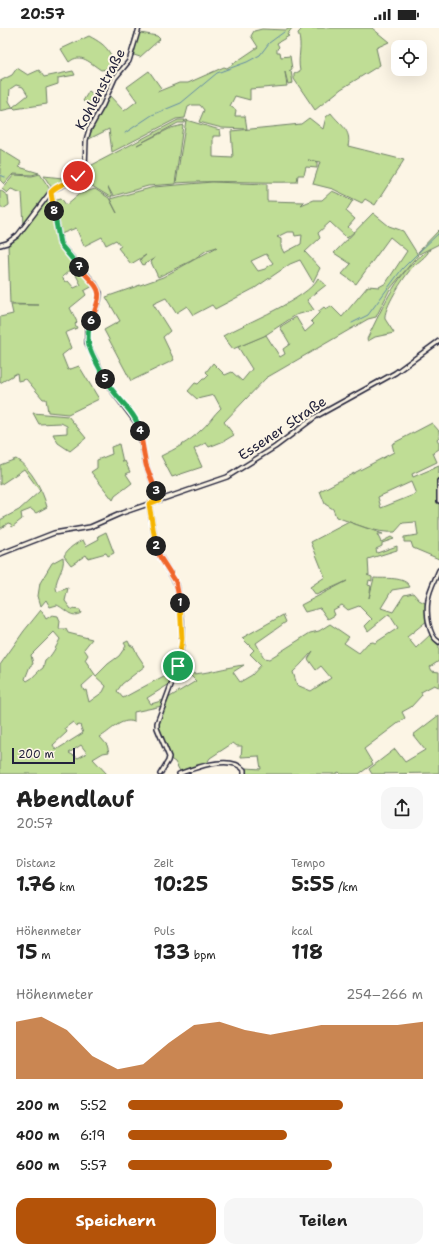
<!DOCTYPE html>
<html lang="de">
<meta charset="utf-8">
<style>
body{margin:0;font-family:"Shantell Sans",sans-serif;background:#f6f6f6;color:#222;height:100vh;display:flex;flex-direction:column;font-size:15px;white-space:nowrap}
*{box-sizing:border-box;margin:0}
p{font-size:13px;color:#767676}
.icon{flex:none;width:22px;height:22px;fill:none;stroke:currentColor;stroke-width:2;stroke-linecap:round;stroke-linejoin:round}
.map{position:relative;height:746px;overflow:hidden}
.drawer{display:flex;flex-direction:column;background:#fff;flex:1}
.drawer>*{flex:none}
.controls{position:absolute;left:391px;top:12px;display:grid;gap:8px}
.controls a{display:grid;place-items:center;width:36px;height:36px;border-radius:8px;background:#fff;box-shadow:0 4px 16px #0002;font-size:20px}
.scale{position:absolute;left:12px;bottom:10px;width:63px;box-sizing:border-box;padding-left:4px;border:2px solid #22223b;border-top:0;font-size:11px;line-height:14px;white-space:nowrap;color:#22223b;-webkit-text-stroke:3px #fcf5e5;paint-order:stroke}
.pin{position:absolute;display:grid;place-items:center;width:34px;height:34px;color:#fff;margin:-17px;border:2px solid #fff;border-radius:50%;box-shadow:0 1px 4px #0007}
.km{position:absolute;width:20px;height:20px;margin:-10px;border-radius:50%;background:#222;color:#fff;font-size:11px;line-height:20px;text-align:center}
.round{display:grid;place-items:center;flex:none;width:42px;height:42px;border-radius:12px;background:#f6f6f6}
.head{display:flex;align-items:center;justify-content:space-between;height:68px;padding:0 16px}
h1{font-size:22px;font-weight:700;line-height:30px}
.figures{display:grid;grid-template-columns:repeat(3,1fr);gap:6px;height:68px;padding:4px 16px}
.figures div{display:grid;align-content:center}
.figures b{font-size:20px;font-weight:700}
.figures small{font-size:11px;font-weight:400}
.figures p{font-size:11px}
.chart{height:112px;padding:8px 16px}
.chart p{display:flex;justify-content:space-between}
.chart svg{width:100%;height:72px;margin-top:4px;fill:#b45309;opacity:.7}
.cta{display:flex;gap:8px;margin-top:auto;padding:8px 16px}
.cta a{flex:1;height:46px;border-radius:12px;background:#b45309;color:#fff;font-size:16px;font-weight:700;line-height:46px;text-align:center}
.cta a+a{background:#f6f6f6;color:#222}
ul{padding:0 16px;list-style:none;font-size:13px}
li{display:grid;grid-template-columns:64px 48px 1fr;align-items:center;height:30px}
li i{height:10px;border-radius:5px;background:#b45309}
.status{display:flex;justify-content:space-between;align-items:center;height:28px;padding:0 20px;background:#fff;direction:ltr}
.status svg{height:11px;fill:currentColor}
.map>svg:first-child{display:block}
</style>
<div class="status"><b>20:57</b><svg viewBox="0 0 49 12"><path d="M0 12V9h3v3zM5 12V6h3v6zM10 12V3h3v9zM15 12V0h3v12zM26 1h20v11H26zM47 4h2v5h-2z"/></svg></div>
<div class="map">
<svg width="439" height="746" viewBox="0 0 439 746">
<rect width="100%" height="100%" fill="#fcf5e5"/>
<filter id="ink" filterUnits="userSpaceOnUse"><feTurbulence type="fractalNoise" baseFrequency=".025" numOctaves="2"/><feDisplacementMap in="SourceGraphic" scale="8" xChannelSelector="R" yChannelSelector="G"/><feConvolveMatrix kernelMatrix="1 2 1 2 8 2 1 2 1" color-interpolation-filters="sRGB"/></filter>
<g filter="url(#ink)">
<g fill="#bfdd95" stroke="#708068" fill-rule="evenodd">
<path d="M290,0H292L287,7L289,8L277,15L279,19L277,21V24H280L281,29L290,28L292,41L289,43H291L293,55L288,56L285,44L287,58L250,61V72L235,68L230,78L236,82L235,88H245L247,101L222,100L199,94L204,82L200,77H192L188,79L185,90L176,91L112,124L109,101L87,112L109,67L124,83L137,73L127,59L149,43L161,60L157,64L179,55H188L224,39L227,40L258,19L251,8L254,3L262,1L287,2Z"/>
<path d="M303,0H372L389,14L376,20L380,37L341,61L315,82L294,51V46L300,43C297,29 303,19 298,5Z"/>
<path d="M135,4L157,8L160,11L140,29L134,27L127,34Z"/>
<path d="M89,8C110,19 108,23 119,42L114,40L101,42C90,35 81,24 69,34L61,21Z"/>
<path d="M17,40L28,47L39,42L44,49L73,43L75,47L58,50V56L46,60L47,76L15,81L13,79L28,67L23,59L16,57L10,61L9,73L13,80L0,83V53L12,47Z"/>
<path d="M89,63L100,71L94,80L83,73Z"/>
<path d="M331,85C340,97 352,102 348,118L404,132L375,177L365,171L362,175L333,161L313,156L320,134L308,132L317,134V140L306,139L304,147H298L297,154C257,155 216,152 176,155L186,92L220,102L221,108H213V129L233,130L231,103L301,96L309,90L323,101L326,89Z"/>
<path d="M178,92H185L184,95H178L137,117L171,100L183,97L175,156L148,158L113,168L108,159L112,169H110L79,150L92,137Z"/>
<path d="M0,121L21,134L19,139L39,145L32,147L13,146L4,156L0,152Z"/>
<path d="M40,146L51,163L24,197L22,165L11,161L7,165L2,161L14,147L32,148Z"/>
<path d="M44,148L72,151L52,160Z"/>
<path d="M212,154L267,156V173L304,174L301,177L313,172H322L332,163L353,172L346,183L355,191L348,199L354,204L347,210L330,194L318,205L320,210L305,224L320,240L313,254L300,232L290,236L255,260L215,281L212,277L193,287L187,278L176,285L166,270L153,276L170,303L163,309L174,332L131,353L104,302L120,293L106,269L163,249L217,219L207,222L191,233L158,249L151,234L155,230L143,237L140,232L146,227L131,236L118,220L121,218L116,212L106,217L102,209L84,218L76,200L61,206L53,172L61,170L66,177L79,166L95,161L109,170L117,185L110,171L154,159ZM287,204H294L295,208L302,207L301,216L284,225L281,219V211L277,209ZM266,226L273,235L265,241L258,243L251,233Z"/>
<path d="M0,162L8,168L9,177L3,181L0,177Z"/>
<path d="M47,171H50L58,212L76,237L62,249L65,254L68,253L74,260L81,257L76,247L81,243L95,257L84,263L86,267L70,280L77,294L75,296L77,300L65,305L71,320L62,327L68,342L79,338L99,371L68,386L48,384L46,371H43L26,351L18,353L17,345L0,355V289L13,286L11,277H39L10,276L8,216L18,207Z"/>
<path d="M373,185L389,198L403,203L418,227L390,261L376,289L368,291L266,350L224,394L234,407L224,413L209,419L206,415L194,421L202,439L172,449L161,428C175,421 189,414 200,403C208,397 213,387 221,380L214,367L197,371L188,363L195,355L198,356L203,351H205L209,347L206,344L213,335L225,347L232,344L242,353L252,341L238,319L266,307L280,329L285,326L283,321L290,316L280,299L296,289L305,304L314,296L311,293L319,285V283L324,279L326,281L331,278L342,289L368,258L379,259L386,255L407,223L390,209L356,256L342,246L351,236L334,225Z"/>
<path d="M439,202V216L419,226L418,224Z"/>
<path d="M430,221C426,230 418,233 411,241C404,249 383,281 385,291L394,305L375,309L368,313L367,311C384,277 397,243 430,221Z"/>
<path d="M318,250L326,257L307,272L314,282L296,287L264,308L233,321L223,308C245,295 308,271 318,250Z"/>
<path d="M33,385L68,388L86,410L70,423L58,415L53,406L67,405V398L61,395L39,396Z"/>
<path d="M432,395L439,403V409L437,411L439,415V421L433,425L437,434L412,446L413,449L439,438L437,468L439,478V531L413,520L411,514H404V509L418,507L416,494L403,495L395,504C376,506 354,495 336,489L333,481L325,476L320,463L394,424L392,416ZM411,454L416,466L381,480L378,469Z"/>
<path d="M119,416L123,434L125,433L130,444L126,446L132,455L115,468L113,472L91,444L97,440V432L112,426L111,419Z"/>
<path d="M16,431C31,440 43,463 47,479L36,485L31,481L21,485L22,491L12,499L11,496L8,495L0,501V492L19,482L40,463L24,441L0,457V437Z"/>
<path d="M349,494L383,506H377L381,514L391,509L394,511L382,515V518L376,521L377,525L397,518V522L368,531L369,547H367L372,549V553L369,552L368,557L371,558L369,570L374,550C385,551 405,548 410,559L392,562L381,580L393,584L404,567L413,565L419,572L427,576L428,592L407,609L416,620L431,606L439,615V633L430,639L432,643L439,644V659L434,657L421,664L422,667L411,679L402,684L405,690L364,721L373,736L359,746H341L339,744L335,746H244L246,740L261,741L259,728L241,729L242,718H237L233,715L210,730L206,736L181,745L175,734L169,730L164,713L157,699L165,672L196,653L189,646C208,646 225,639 244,637L233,644L240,654L252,647L261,637L250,626L254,622L242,610L283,587L286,594L256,615L264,630L269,631L310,605L319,603L330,596L349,609L344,615L359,625L368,615L373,614L375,615L398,600L389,586L368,603L365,598L372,591L359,578L348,582L342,577L333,582L335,587L328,591L320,580L305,584L301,577L347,553L316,567L310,559L325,549L311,514ZM313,623L308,631L316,642L321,638L331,650L311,663L297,657L293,644C301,637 306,630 313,623Z"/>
<path d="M106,504L114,525L108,528L106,525L88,530L86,527L71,537L64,528C67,521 76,515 83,512L86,518L99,511L98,508Z"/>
<path d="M63,529C66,542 52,552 57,564L68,560L65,573L71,581L80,582L81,585C71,591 66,581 57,577L50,579L46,572L41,578L38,568L40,555L52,535Z"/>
<path d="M41,582L46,591L52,587L58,588L60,593L59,601H66L68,605L92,611L84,621L88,627L85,632L96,648L108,636L119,628L126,618L124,615L128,613L130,617L134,619L137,626L145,638L122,656L117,663L123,670L173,643L176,644L170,658L168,657L147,670L151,676L164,672L162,678L134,684V694C121,689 110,704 100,709L107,717L109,724L103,725L93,731L107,746H0V637L24,603ZM54,604L60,611C56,619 52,628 45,633L43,640C36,644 34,650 27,653L25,651L30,638L33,636L31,627ZM94,647L106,658L103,664L89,674L86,662L84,663L82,658ZM73,694L76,698L80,697L83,705L56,722L53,717L67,704L65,700ZM81,717L87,725L78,730L69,725Z"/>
<path d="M439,687V745L372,746L369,741L395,721L405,734L425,722L413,707Z"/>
</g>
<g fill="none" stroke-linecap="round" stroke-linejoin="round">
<g stroke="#628aa6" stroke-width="1">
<path d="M125,105L152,87L181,75L217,45L247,34L260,27L269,15L284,4"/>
<path d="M0,147L5,149"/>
<path d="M419,224L439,205"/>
<path d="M352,295L368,287L402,241L417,226"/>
</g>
<defs>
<g id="minor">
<path d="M51,164L60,216L95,256L100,265L99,272L87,303V315L110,360L138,397L146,437L159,472"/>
<path d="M0,217L7,215L18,207L52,162L72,153L85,140L86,112L89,102L103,77L115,50L129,33L139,0"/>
<path d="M439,453V473"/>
<path d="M149,476L157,523L177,557L182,593V616L177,641L157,695V700L169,729L168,733L160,746"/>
<path d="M0,526L54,505L90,499L122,485L227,449L275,419L315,389L395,345L439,313"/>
<path d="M439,542C435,552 429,562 428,572C426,584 428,608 439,614"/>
<path d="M179,746C194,740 231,726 244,742V746"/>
</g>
</defs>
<use href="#minor" stroke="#22223b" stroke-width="6"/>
<use href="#minor" stroke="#fcf5e5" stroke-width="3"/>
</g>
</g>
<g fill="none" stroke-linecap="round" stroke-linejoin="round" filter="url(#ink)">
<defs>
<path id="split-1" d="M178,638L182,611L180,575"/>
<path id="split-2" d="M156,518L160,529L176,554L180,575"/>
<path id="split-3" d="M156,463L159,472L149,476L156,518"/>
<path id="split-4" d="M140,403L146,437L156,463"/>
<path id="split-5" d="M105,351C114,369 136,383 140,403"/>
<path id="split-6" d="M91,293C82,318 95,329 105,351"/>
<path id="split-7" d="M79,239C101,265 104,259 91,293"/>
<path id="split-8" d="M54,183L60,216L79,239"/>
<path id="split-9" d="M54,183L51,164C57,156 70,155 78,148"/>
</defs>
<use href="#split-1" stroke="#fff" stroke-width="8"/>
<use href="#split-2" stroke="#fff" stroke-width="8"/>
<use href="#split-3" stroke="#fff" stroke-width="8"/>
<use href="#split-4" stroke="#fff" stroke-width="8"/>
<use href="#split-5" stroke="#fff" stroke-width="8"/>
<use href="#split-6" stroke="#fff" stroke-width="8"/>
<use href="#split-7" stroke="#fff" stroke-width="8"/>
<use href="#split-8" stroke="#fff" stroke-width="8"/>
<use href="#split-9" stroke="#fff" stroke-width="8"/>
<use href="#split-1" stroke="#f5b400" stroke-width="5"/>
<use href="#split-2" stroke="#f0652b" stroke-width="5"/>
<use href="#split-3" stroke="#f5b400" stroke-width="5"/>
<use href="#split-4" stroke="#f0652b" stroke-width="5"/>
<use href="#split-5" stroke="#22a559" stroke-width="5"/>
<use href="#split-6" stroke="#22a559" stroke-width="5"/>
<use href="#split-7" stroke="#f0652b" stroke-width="5"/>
<use href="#split-8" stroke="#22a559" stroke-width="5"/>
<use href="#split-9" stroke="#f5b400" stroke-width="5"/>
</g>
<g text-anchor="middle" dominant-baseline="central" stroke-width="4" stroke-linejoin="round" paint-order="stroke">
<g font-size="14" fill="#22223b" stroke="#fcf5e5">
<text transform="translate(100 61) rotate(-62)">Kohlenstraße</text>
<text transform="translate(282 400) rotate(-34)">Essener Straße</text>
</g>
</g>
</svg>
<div class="controls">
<a><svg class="icon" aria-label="locate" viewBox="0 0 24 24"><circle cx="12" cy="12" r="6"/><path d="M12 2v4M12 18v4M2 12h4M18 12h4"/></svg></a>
</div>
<div class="scale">200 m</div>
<div class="pin" style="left:178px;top:638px;background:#1e9e55"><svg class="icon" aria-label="arrive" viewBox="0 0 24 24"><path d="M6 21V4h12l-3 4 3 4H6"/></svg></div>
<div class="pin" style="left:78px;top:148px;background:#d93025"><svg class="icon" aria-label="check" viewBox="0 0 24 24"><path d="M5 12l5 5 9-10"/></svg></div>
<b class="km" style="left:180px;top:575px">1</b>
<b class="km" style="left:156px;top:518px">2</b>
<b class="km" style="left:156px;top:463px">3</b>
<b class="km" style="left:140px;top:403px">4</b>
<b class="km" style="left:105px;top:351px">5</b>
<b class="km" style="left:91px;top:293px">6</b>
<b class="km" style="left:79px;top:239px">7</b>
<b class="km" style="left:54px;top:183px">8</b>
</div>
<section class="drawer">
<div class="head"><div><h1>Abendlauf</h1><p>20:57</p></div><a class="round"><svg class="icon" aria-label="share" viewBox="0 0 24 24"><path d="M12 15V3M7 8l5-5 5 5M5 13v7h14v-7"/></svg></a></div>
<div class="figures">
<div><p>Distanz</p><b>1.76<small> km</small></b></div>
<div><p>Zeit</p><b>10:25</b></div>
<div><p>Tempo</p><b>5:55<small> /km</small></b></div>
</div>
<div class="figures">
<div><p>Höhenmeter</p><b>15<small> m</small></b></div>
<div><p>Puls</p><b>133<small> bpm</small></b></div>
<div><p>kcal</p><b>118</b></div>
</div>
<div class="chart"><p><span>Höhenmeter</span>254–266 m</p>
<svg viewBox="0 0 160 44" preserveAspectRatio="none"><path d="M0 44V9L10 6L20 14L30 30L40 38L50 35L60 22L70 11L80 9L90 14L100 17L110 14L120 11L130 11L140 11L150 11L160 9V44z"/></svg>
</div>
<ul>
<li><b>200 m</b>5:52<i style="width:73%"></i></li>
<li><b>400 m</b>6:19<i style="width:54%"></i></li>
<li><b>600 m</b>5:57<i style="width:69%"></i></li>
</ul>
<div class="cta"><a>Speichern</a><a>Teilen</a></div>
</section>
